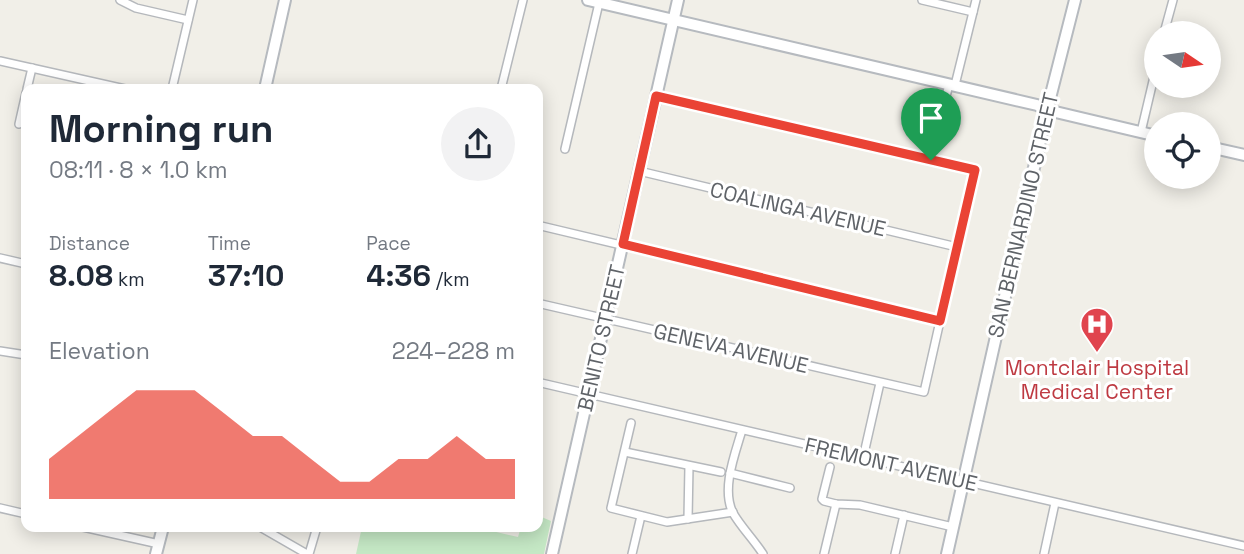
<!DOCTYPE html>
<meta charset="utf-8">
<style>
body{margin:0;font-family:"Space Grotesk",sans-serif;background:#f2f2f3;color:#1f2937;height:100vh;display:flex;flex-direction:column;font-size:26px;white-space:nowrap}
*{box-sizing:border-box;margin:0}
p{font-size:23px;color:#747a83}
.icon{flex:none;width:38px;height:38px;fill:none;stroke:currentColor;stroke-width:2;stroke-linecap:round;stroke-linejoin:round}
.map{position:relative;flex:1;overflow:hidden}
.drawer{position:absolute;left:21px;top:84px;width:522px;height:448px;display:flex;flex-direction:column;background:#fff;border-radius:14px;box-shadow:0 4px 18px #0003}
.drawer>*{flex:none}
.needle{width:46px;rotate:103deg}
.buttons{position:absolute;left:1144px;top:21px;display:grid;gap:14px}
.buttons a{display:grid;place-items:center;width:77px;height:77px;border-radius:50%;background:#fff;box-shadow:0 4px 18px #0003;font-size:35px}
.pin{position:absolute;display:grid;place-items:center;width:60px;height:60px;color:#fff;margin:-72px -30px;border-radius:50% 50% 50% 0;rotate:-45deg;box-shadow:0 0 7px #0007}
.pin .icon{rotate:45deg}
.round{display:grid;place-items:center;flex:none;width:74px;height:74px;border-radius:37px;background:#f2f2f3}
.overview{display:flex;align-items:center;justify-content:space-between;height:119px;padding:0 28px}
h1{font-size:38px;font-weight:700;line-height:52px}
.metrics{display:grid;grid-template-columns:repeat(3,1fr);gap:10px;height:119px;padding:7px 28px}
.metrics div{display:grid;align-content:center}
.metrics b{font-size:30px;font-weight:700}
.metrics small{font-size:19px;font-weight:400}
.metrics p{font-size:19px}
.chart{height:196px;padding:14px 28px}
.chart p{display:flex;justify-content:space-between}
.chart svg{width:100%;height:126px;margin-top:7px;fill:#ea4335;opacity:.7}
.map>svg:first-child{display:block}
</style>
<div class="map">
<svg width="1244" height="554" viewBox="0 0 1244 554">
<rect width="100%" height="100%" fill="#f1efe8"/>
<path fill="#c5e8c5" d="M537,515L551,521L544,554H356L362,527H492V531L518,537L521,527H537Z"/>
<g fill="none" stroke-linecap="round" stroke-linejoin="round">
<defs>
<g id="street">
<path d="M120,0L136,8L188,20"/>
<path d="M922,0L973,12"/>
<path d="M1164,33L1173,0"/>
<path d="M1209,59L1215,61"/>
<path d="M0,61L125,89"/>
<path d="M955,85L976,0"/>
<path d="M27,89L32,68"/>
<path d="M172,89L193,0"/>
<path d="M501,89L523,0"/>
<path d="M19,124L26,93"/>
<path d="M1141,132L1157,64"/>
<path d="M565,149L599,3"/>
<path d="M931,160L949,84"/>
<path d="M639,171L957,247"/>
<path d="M537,225L940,321"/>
<path d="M0,258L26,264"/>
<path d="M537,303L924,392L940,321L975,170L656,96"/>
<path d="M0,351L26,355"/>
<path d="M537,382L1244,546"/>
<path d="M631,423L611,508L667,522L733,512"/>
<path d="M742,430C735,454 721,489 733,513C741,527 754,540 763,554"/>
<path d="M625,452L721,472"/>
<path d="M863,458L880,383"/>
<path d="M830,467L822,499L824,501L836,504L860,505L953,527"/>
<path d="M730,473L790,488"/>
<path d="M0,508L26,514"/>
<path d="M688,519L689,466"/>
<path d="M83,527L159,544"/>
<path d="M260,527L307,554"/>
<path d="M309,554L317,527"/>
<path d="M632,554L641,516"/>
<path d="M824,554L836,504"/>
<path d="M895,554L904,515"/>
<path d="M1044,554L1055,503"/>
</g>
<g id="secondary">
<path d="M588,0L1037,105L1047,110L1157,136"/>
<path d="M265,89L285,0"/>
<path d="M1209,147L1244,155"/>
<path d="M156,554L163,527"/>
<path d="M552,554L678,0"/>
<path d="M947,554L1047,110L1075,0"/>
</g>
</defs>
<use href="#street" stroke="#b5b8bc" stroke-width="10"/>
<use href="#secondary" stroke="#b6babf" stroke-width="14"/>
<use href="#street" stroke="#fff" stroke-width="7"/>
<use href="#secondary" stroke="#fff" stroke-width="10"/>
</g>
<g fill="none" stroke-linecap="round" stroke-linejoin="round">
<defs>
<path id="route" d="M656,96L975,170L940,321L623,244Z"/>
</defs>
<use href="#route" stroke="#fff" stroke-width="14"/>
<use href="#route" stroke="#ea4335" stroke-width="9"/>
</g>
<defs>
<symbol id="hospital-pin" viewBox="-11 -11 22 30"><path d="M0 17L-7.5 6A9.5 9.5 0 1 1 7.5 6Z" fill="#e0444e" stroke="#fff"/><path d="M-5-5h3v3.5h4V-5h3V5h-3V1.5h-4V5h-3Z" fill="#fff"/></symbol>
</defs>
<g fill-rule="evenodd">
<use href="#hospital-pin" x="1078" y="305" width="38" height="52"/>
</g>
<g text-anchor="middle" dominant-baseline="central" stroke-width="6" stroke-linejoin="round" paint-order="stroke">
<g font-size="21" fill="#5f6368" stroke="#fff">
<text transform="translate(798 209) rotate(13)">COALINGA AVENUE</text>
<text transform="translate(1023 215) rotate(-77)">SAN BERNARDINO STREET</text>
<text transform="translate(601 338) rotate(-77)">BENITO STREET</text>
<text transform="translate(731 348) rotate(13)">GENEVA AVENUE</text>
<text transform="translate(891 464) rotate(13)">FREMONT AVENUE</text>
</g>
<g font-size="21" fill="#be3a42" stroke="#fff">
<text x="1097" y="367">Montclair Hospital<tspan x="1097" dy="24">Medical Center</tspan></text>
</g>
</g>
</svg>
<div class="buttons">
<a><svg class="needle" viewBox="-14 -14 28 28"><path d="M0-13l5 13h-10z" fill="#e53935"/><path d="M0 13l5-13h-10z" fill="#747a83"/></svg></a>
<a><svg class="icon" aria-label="locate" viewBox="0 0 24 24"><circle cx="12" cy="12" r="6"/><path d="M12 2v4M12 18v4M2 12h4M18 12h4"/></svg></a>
</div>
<div class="pin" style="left:931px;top:160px;background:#1e9e55"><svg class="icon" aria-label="arrive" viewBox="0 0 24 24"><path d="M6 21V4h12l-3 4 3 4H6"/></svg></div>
<section class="drawer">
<div class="overview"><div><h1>Morning run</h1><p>08:11 · 8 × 1.0 km</p></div><a class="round"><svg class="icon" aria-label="share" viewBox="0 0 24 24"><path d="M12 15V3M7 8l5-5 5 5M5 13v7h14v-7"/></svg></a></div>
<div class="metrics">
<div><p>Distance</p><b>8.08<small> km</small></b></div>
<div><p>Time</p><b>37:10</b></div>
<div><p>Pace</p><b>4:36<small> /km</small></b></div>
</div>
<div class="chart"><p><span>Elevation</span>224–228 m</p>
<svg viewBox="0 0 160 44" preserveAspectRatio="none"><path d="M0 44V30L10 22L20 14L30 6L40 6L50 6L60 14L70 22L80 22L90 30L100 38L110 38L120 30L130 30L140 22L150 30L160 30V44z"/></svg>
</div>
</section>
</div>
